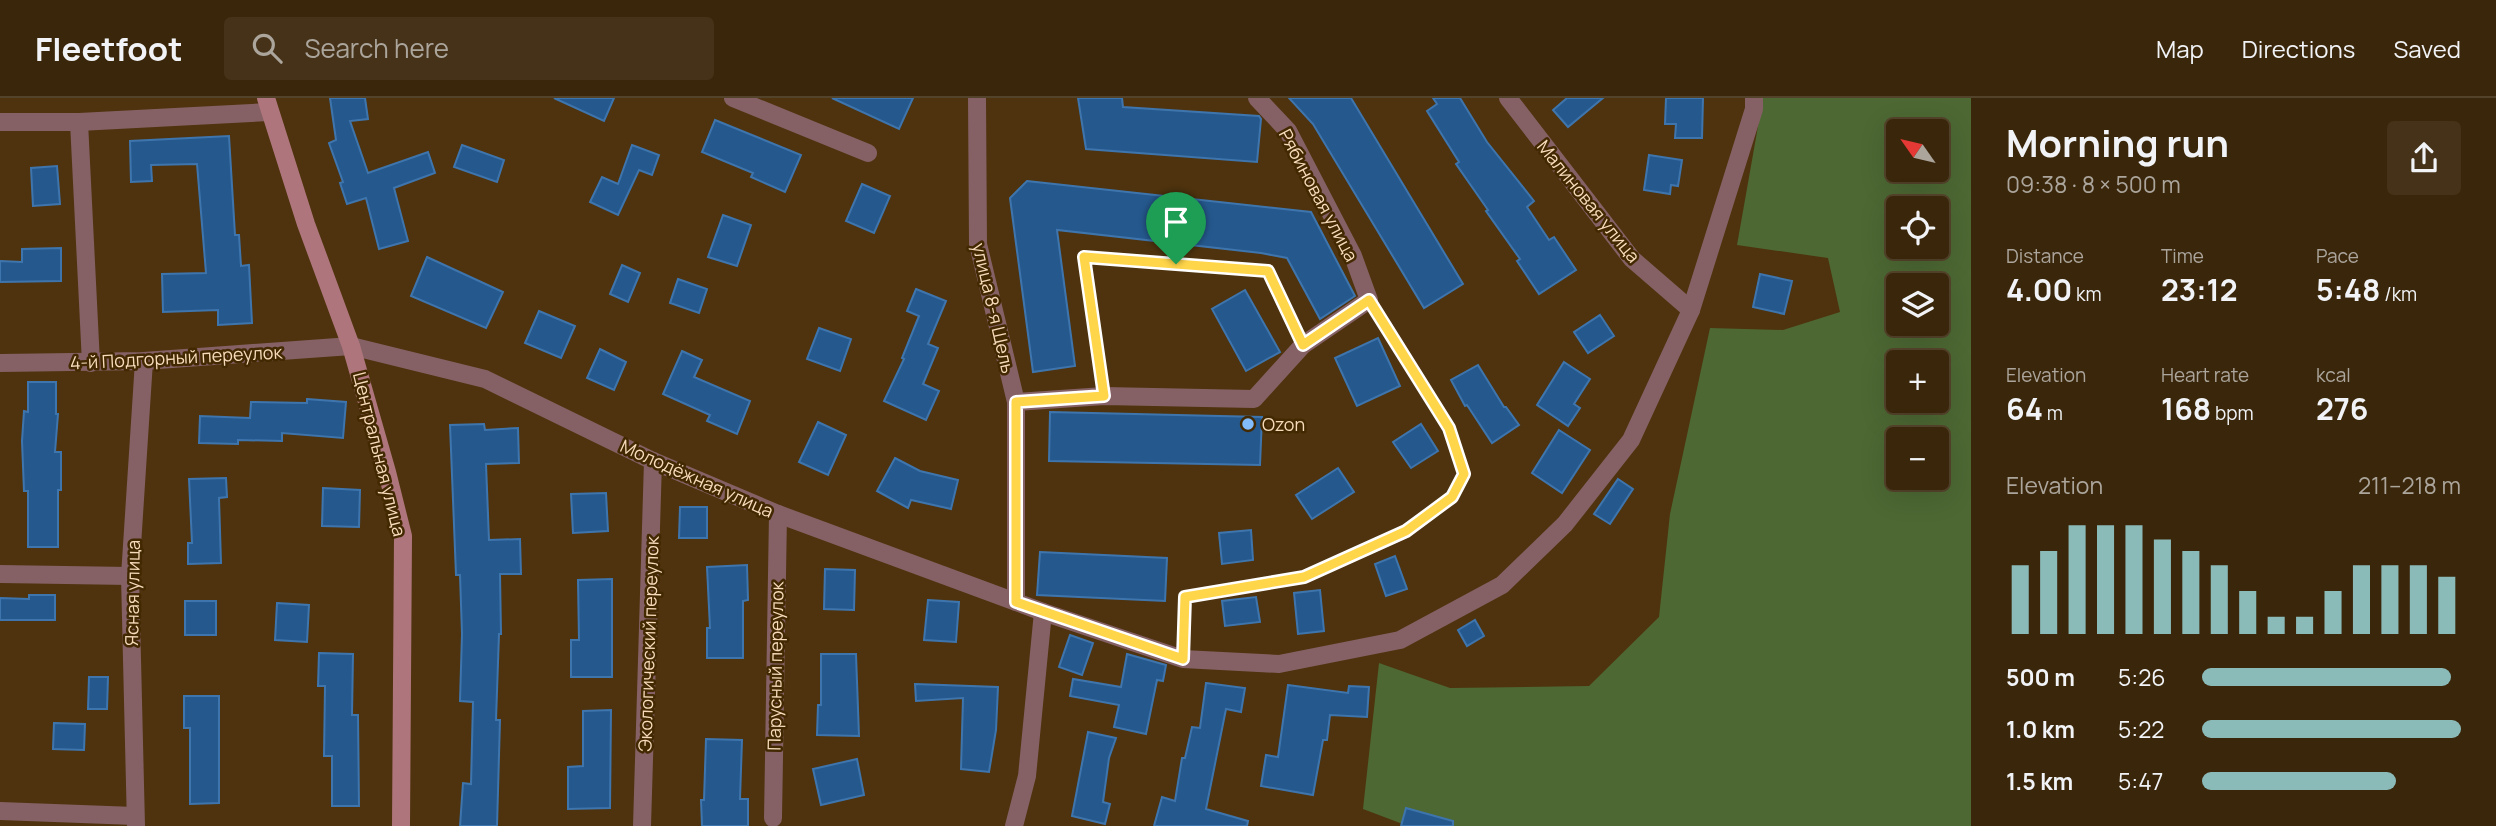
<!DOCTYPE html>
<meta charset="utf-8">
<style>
body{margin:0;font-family:Manrope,sans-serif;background:#453218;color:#f1f3f6;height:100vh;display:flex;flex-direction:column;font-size:26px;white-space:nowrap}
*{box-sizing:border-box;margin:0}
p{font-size:23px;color:#aba59c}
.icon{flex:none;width:38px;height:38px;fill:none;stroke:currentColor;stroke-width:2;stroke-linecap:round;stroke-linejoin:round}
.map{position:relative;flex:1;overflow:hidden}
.side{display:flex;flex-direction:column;background:#3a260a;width:525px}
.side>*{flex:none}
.needle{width:46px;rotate:304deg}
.tools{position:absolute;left:1886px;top:21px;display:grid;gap:14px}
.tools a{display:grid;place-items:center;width:63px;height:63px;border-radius:7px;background:#3a260a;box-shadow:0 7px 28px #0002,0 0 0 2px #54432b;font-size:35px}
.pin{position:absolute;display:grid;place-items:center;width:60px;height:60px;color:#fff;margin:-72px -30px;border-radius:50% 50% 50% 0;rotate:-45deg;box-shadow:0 0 7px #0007}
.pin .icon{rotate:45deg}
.round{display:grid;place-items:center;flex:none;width:74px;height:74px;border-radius:7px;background:#453218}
.headline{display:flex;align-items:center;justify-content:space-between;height:119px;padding:0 35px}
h1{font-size:38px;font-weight:700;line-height:52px}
.figures{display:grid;grid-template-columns:repeat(3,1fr);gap:10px;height:119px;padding:7px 35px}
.figures div{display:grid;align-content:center}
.figures b{font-size:30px;font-weight:700}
.figures small{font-size:19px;font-weight:400}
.figures p{font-size:19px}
.chart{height:196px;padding:14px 35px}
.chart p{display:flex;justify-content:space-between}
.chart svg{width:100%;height:126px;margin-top:7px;stroke:#8bbbb9;stroke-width:6}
ul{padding:0 35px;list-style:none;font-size:23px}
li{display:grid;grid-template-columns:112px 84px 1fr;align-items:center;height:52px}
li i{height:18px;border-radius:9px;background:#8bbbb9}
header{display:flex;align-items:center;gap:42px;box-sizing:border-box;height:98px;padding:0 35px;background:#3a260a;border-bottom:2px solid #54432b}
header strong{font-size:33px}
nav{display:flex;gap:38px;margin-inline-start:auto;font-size:24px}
.search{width:490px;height:63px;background:#453218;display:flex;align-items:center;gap:18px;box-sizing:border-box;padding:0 24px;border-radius:7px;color:#aba59c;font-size:26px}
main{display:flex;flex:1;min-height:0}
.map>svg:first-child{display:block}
</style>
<header>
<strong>Fleetfoot</strong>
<div class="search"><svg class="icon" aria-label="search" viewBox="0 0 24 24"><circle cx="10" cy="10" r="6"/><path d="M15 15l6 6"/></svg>Search here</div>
<nav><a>Map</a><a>Directions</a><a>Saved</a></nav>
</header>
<main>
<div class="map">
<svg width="1971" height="728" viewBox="0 0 1971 728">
<rect width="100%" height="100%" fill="#4e330e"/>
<path fill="#4d6833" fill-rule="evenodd" d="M1763,0H1971V728H1408L1363,711L1379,565L1450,590L1589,588L1659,519L1670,416L1710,230L1783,232L1840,214L1828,160L1737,147ZM1899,33H1937V72H1899ZM1899,110H1937V149H1899ZM1899,187H1937V226H1899ZM1899,264H1937V303H1899ZM1899,341H1937V380H1899Z"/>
<g fill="#25598e" stroke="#3f75ad" stroke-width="2">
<path d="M330,0H365L368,21L350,23L368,75L428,54L435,75L394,90L408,143L379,151L366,100L347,106L340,85L343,84L329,45L336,42Z"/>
<path d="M554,0H614L604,23Z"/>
<path d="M832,0H913L899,31Z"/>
<path d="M1078,0H1122L1123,9L1259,18L1261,21L1257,64L1086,51Z"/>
<path d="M1289,0H1351L1463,186L1424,210L1313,26Z"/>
<path d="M1433,0H1460L1487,44L1534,103L1527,109L1549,142L1554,139L1576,172L1539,196L1517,163L1520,161L1486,113L1488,112L1456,66L1459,64L1427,13L1437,6Z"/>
<path d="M1567,0H1603L1568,29L1553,12Z"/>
<path d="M1666,0H1703L1702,40H1675L1676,26H1665Z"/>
<path d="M715,22L801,57L785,94L751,79L753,75L702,54Z"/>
<path d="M229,38L235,137H239L241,168L249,167L252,225L218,227V212L163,214L162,176L206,175L197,66L151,67L152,83L131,84L130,43Z"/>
<path d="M462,47L504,62L497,84L454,69Z"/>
<path d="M632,47L659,57L652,77L639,72L618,117L590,104L602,79L618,86Z"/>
<path d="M1649,57L1682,62L1678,88L1671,87L1670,96L1644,92Z"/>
<path d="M57,68L60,106L33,108L31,70Z"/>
<path d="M1027,83L1311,114L1355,198L1320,221L1287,160L1261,155L1057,132L1075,268L1033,274L1010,100Z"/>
<path d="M862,86L890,98L874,135L846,123Z"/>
<path d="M723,117L751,127L737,168L708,159Z"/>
<path d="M61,150V183L0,184V163L22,164V151Z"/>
<path d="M427,159L503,194L486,230L411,198Z"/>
<path d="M622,167L640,175L628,204L610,196Z"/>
<path d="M1760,176L1792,183L1784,216L1753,209Z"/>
<path d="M678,181L707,191L699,215L670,205Z"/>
<path d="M916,191L946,203L928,246L938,250L923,286L939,293L926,322L884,303L904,261L902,260L919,218L907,213Z"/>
<path d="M1245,192L1280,254L1246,273L1212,211Z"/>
<path d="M539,213L575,228L561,260L525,245Z"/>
<path d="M1600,217L1614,238L1588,255L1574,234Z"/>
<path d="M819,230L851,241L840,273L807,261Z"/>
<path d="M1378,240L1400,288L1357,308L1335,260Z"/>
<path d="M600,251L626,264L614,292L587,280Z"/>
<path d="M682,253L702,262L694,279L750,303L737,336L707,323L710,317L663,296Z"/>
<path d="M1564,264L1590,281L1574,306L1580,310L1568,328L1537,307Z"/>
<path d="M1478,267L1504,309H1506L1519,327L1492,345L1467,307L1465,308L1451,282Z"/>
<path d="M28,284H56V316H58L55,354H61V392H58V449H28V393H24L22,343L24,313L28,314Z"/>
<path d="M307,301L346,304L343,340L282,335V343L238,342V346L199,345L200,318L250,320L251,304L307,305Z"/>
<path d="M1050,314L1262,319L1260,367L1049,363Z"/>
<path d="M818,324L846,337L828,377L799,364Z"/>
<path d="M484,326L485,332L518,330L519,365L486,366L489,442L520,441L521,476H500L501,536H499L496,622H500L497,728H460L463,685L471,686L473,604L460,603L462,536L460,477H456L450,327Z"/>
<path d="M1421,326L1438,353L1411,370L1393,344Z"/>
<path d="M1559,332L1590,352L1562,395L1532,375Z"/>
<path d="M895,360L920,373L958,382L951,411L911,402L908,410L877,393Z"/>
<path d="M1338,370L1354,394L1312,421L1296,397Z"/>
<path d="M226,380L227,399L219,400L221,465L188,466V445H192L189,381Z"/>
<path d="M1618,381L1633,391L1610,426L1594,416Z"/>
<path d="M323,390L360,392L359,429L322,428Z"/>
<path d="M606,395L608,433L573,435L571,396Z"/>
<path d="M680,409H707V440H679Z"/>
<path d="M1251,432L1253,462L1222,466L1219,435Z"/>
<path d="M1040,454L1167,460L1165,503L1037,497Z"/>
<path d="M1395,458L1407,491L1386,498L1375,466Z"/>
<path d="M747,467L748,502L743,503V560H707V530H710L707,469Z"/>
<path d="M825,471L855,472L854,512L824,511Z"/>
<path d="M612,481V579H571V542H579L578,482Z"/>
<path d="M1320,492L1324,533L1298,536L1294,495Z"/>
<path d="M29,497H55V522H0V500L29,501Z"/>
<path d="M1256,499L1260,524L1225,528L1222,503Z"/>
<path d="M928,502L959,504L956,544L924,542Z"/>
<rect x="185" y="503" width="31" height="34"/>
<path d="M277,505L309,507L307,544L275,542Z"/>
<path d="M1475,522L1484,538L1467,548L1458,532Z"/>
<path d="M1070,537L1093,545L1082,577L1059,569Z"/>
<path d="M319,555L353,556L352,617H358L359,708H332V658H324L325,588H318Z"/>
<path d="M821,556H856L859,638L817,637L818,607H821Z"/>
<path d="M1127,556L1166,567L1163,583L1157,582L1146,636L1114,629L1119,607L1070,598L1073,581L1121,589Z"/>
<path d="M89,579H108L107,611H88Z"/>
<path d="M1206,585L1245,590L1241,614L1226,611L1206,711L1248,723L1247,728H1154L1162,699L1175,703L1182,660H1185L1192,629L1200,630Z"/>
<path d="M915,586L998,589L996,632L989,674L961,671L963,600L916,603Z"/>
<path d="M1288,587L1348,595L1349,588L1369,589L1367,619L1330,617L1327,642H1323L1313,697L1261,688L1266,657L1278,659Z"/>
<path d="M184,598H219V705L190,706V630H184Z"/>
<path d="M611,612L610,710L568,711V669L583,668V613Z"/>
<path d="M54,625L85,626L84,652L53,651Z"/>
<path d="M1088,634L1116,640L1109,660L1103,704L1110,706L1105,726L1072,718Z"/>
<path d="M706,641L742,642L740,701H748V728H702L701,702H704Z"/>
<path d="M857,661L864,697L821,707L813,671Z"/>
<path d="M1406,710L1453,723V728H1401Z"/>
</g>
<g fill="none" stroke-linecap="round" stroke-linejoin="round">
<g stroke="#856165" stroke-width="12">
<path d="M1104,298L1084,159L1268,173L1303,247"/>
<path d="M1183,561L1185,499L1304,479L1406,434L1452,399L1464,376L1449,330L1369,202"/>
</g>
<g stroke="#856165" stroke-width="18">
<path d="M733,0L868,55"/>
<path d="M977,0L978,146L1016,304V504"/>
<path d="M1508,0L1632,161L1691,212"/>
<path d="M0,24H79L269,14"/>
<path d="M79,24L91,265"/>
<path d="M0,265L144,263L351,248L485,281L653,363L778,416L1043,514L1183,561L1279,566L1400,542L1502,487L1565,426L1631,342L1691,212L1754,11V0"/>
<path d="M1016,304L1104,298L1254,301L1303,247L1369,202L1353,158L1288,33L1257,0"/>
<path d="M0,476L130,478"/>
<path d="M0,713L135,718"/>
<path d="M773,720L778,416"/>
<path d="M136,728L130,478L144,263"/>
<path d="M642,728L653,363"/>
<path d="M1014,728L1027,678L1043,514"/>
</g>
<path stroke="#ae767c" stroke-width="18" d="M266,0L306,126L351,248L387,374L403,438L401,728"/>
</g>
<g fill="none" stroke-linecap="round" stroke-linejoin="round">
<defs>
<path id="route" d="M1084,159L1268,173L1303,247L1369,202L1449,330L1464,376L1452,399L1406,433L1304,479L1185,499L1183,561L1016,504V304L1104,298Z"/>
</defs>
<use href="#route" stroke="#fff" stroke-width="14"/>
<use href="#route" stroke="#ffd54a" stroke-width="9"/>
</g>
<circle fill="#83bcfa" stroke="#432902" stroke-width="2.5" cx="1248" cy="326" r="7"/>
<g text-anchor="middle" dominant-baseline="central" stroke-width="5" stroke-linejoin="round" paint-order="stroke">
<g font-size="18" fill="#f7dbbb" stroke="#432902">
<text transform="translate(1319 97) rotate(62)">Рябиновая улица</text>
<text transform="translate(1589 103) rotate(51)">Малиновая улица</text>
<text transform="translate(994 210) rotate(77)">улица 8-я Щель</text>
<text transform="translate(176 259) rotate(-3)">4-й Подгорный переулок</text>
<text transform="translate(380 356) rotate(76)">Центральная улица</text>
<text transform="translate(697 380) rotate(24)">Молодёжная улица</text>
<text transform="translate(132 495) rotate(-89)">Ясная улица</text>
<text transform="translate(648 546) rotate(-88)">Экологический переулок</text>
<text transform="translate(775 568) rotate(-89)">Парусный переулок</text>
</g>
<g font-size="18" fill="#f7dbbb" stroke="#432902" text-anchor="start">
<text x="1262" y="326">Ozon</text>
</g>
</g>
</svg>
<div class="tools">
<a><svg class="needle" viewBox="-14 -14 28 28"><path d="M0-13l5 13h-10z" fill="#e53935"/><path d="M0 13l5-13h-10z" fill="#aba59c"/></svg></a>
<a><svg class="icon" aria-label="locate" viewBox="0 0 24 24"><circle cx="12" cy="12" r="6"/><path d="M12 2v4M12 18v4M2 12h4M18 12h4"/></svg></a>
<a><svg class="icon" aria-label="layers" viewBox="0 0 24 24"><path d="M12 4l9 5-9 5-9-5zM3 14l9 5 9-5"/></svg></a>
<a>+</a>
<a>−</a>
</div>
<div class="pin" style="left:1176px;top:166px;background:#1e9e55"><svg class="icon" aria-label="arrive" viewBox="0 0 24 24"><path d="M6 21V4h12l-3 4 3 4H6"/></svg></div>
</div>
<section class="side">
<div class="headline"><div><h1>Morning run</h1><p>09:38 · 8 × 500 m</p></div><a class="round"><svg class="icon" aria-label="share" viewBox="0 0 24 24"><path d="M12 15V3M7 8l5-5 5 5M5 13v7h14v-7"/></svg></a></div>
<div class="figures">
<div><p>Distance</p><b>4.00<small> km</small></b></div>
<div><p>Time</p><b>23:12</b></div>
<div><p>Pace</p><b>5:48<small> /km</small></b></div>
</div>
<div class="figures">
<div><p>Elevation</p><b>64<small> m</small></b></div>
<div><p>Heart rate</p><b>168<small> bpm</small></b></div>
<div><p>kcal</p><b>276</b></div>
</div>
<div class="chart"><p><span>Elevation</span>211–218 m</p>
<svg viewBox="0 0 160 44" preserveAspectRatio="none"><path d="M5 44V20M15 44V15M25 44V6M35 44V6M45 44V6M55 44V11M65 44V15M75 44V20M85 44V29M95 44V38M105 44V38M115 44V29M125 44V20M135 44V20M145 44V20M155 44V24"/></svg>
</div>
<ul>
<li><b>500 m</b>5:26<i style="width:96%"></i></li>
<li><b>1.0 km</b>5:22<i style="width:100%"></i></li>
<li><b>1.5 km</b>5:47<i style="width:75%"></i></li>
</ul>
</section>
</main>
